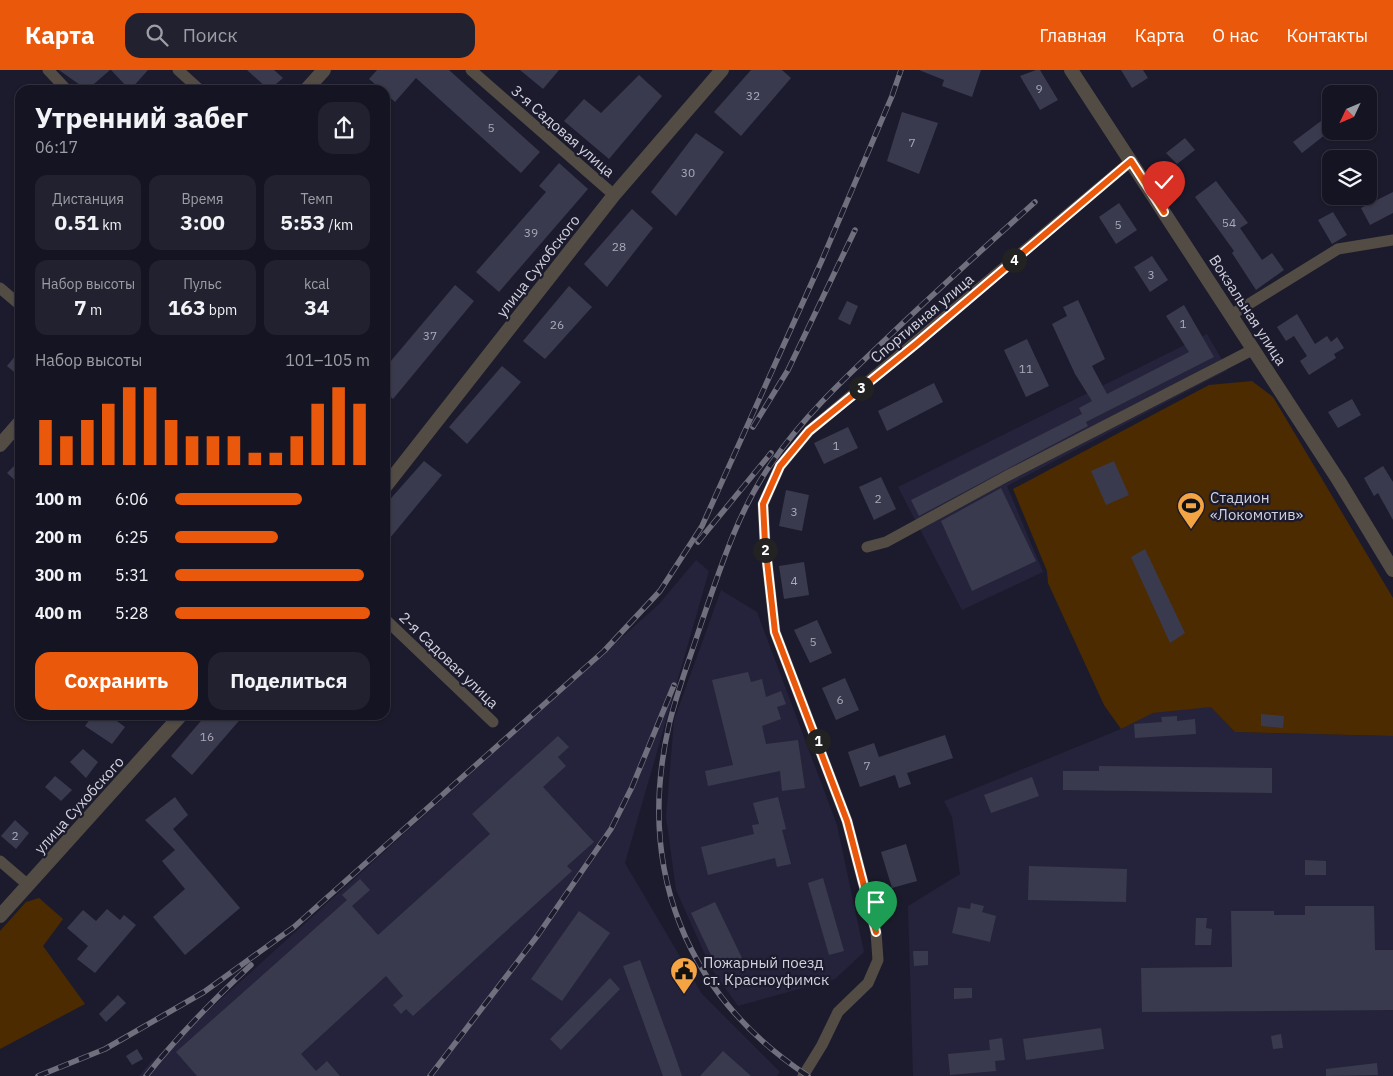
<!DOCTYPE html>
<html lang="ru">
<meta charset="utf-8">
<style>
body{margin:0;font-family:"IBM Plex Sans",sans-serif;background:#22212f;color:#f1f3f6;height:100vh;display:flex;flex-direction:column;font-size:19px;white-space:nowrap}
*{box-sizing:border-box;margin:0}
p{font-size:16px;color:#9d9ea5}
.icon{flex:none;width:28px;height:28px;fill:none;stroke:currentColor;stroke-width:2;stroke-linecap:round;stroke-linejoin:round}
.map{position:relative;flex:1;overflow:hidden}
.side{position:absolute;left:15px;top:15px;width:375px;height:635px;display:flex;flex-direction:column;background:#151422;border-radius:15px;box-shadow:0 1px 4px #0004,0 0 0 1px #343340}
.side>*{flex:none}
.needle{width:32px;rotate:226deg}
.buttons{position:absolute;left:1322px;top:15px;display:grid;gap:10px}
.buttons a{display:grid;place-items:center;width:55px;height:55px;border-radius:10px;background:#151422;box-shadow:0 1px 4px #0004,0 0 0 1px #343340;font-size:25px}
.pin{position:absolute;display:grid;place-items:center;width:42px;height:42px;color:#fff;margin:-51px -21px;border-radius:50% 50% 50% 0;rotate:-45deg;box-shadow:0 0 5px #0007}
.pin .icon{rotate:45deg}
.km{position:absolute;width:25px;height:25px;margin:-12px;border-radius:50%;background:#222;color:#fff;font-size:14px;line-height:25px;text-align:center}
.round{display:grid;place-items:center;flex:none;width:52px;height:52px;border-radius:15px;background:#22212f}
.overview{display:flex;align-items:center;justify-content:space-between;height:85px;padding:0 20px}
h1{font-size:28px;font-weight:700;line-height:38px}
.stats{display:grid;grid-template-columns:repeat(3,1fr);gap:8px;height:85px;padding:5px 20px}
.stats div{display:grid;align-content:center;border-radius:12px;background:#22212f;text-align:center}
.stats b{font-size:21px;font-weight:700}
.stats small{font-size:14px;font-weight:400}
.stats p{font-size:14px}
.chart{height:140px;padding:10px 20px}
.chart p{display:flex;justify-content:space-between}
.chart svg{width:100%;height:90px;margin-top:5px;stroke:#ea580c;stroke-width:6}
.cta{display:flex;gap:10px;margin-top:auto;padding:10px 20px}
.cta a{flex:1;height:58px;border-radius:15px;background:#ea580c;color:#fff;font-size:20px;font-weight:700;line-height:58px;text-align:center}
.cta a+a{background:#22212f;color:#f1f3f6}
ul{padding:0 20px;list-style:none;font-size:16px}
li{display:grid;grid-template-columns:80px 60px 1fr;align-items:center;height:38px}
li i{height:12px;border-radius:6px;background:#ea580c}
header{display:flex;align-items:center;gap:30px;box-sizing:border-box;height:70px;padding:0 25px;background:#ea580c;color:#fff}
header strong{font-size:24px}
nav{display:flex;gap:28px;margin-inline-start:auto;font-size:18px}
.search{width:350px;height:45px;background:#22212f;display:flex;align-items:center;gap:12px;box-sizing:border-box;padding:0 18px;border-radius:15px;color:#9d9ea5;font-size:19px}
.map>svg:first-child{display:block}
</style>
<header>
<strong>Карта</strong>
<div class="search"><svg class="icon" aria-label="search" viewBox="0 0 24 24"><circle cx="10" cy="10" r="6"/><path d="M15 15l6 6"/></svg>Поиск</div>
<nav><a>Главная</a><a>Карта</a><a>О нас</a><a>Контакты</a></nav>
</header>
<div class="map">
<svg width="1393" height="1006" viewBox="0 0 1393 1006">
<rect width="100%" height="100%" fill="#1c1b2d"/>
<g fill="#24233b">
<path d="M1207,264L1228,300L1007,416L1043,502L962,540L898,417Z"/>
<path d="M696,490L709,501L625,793L702,924L780,1002L777,1006H139L150,993L659,534Z"/>
<path d="M721,520L757,542L837,755L864,882L835,909L738,936L711,898L676,820L666,747L674,650Z"/>
<path d="M1211,636L1235,662L1393,666V1006H913L908,836L960,804L952,747L944,731L1121,659L1153,643Z"/>
</g>
<g fill="#4c2b00">
<path d="M1252,311L1273,327L1393,528V666L1235,662L1211,637L1153,643L1121,659L1104,635L1048,513L1047,501L1013,419L1209,315Z"/>
<path d="M39,828L63,849L43,876L85,934L0,979V861L26,832Z"/>
</g>
<g fill="#3a3a4e">
<path d="M59,0H110L87,20Z"/>
<path d="M111,0H148L130,20Z"/>
<path d="M247,0H274L283,8L269,20Z"/>
<path d="M377,0H449L540,82L521,103L416,8L395,32L385,23V20H382L369,9Z"/>
<path d="M520,0H559L543,19Z"/>
<path d="M751,0H782L791,8L741,66L714,42Z"/>
<path d="M919,0H981L972,27L942,16L944,10Z"/>
<path d="M1036,0H1040L1058,30L1040,40L1020,6Z"/>
<path d="M1121,0H1143L1148,8L1132,18Z"/>
<path d="M639,5L662,26L609,89L564,51L584,29L601,43Z"/>
<path d="M902,42L938,53L919,104L887,91Z"/>
<path d="M1325,48L1331,60L1302,83L1293,72Z"/>
<path d="M696,63L724,82L676,146L651,122Z"/>
<path d="M1185,68L1195,80L1177,94L1166,83Z"/>
<path d="M559,93L588,119L499,222L476,202L546,122L539,116Z"/>
<path d="M1216,111L1248,153L1240,158L1262,190L1272,183L1284,200L1256,220L1232,183L1234,181L1195,127Z"/>
<path d="M1393,122V143L1370,155L1361,138Z"/>
<path d="M1119,133L1137,160L1116,174L1099,147Z"/>
<path d="M632,139L653,158L607,217L584,194Z"/>
<path d="M1333,142L1347,165L1332,174L1318,150Z"/>
<path d="M1152,186L1168,210L1150,222L1134,197Z"/>
<path d="M455,215L474,231L393,329L385,322V298Z"/>
<path d="M569,216L592,237L545,289L523,271Z"/>
<path d="M1078,230L1105,289L1092,296L1107,324L1189,282L1166,246L1184,235L1214,287L1086,352L1088,356L919,446L911,430L1082,344L1079,338L1092,331L1075,304L1052,254L1067,246L1063,237Z"/>
<path d="M847,231L858,236L850,255L838,249Z"/>
<path d="M1297,244L1315,274L1327,266L1331,272L1337,267L1344,278L1334,284L1336,288L1309,305L1300,291L1307,286L1294,266L1286,271L1277,257Z"/>
<path d="M1027,269L1049,316L1026,327L1004,280Z"/>
<path d="M20,280V307L7,296Z"/>
<path d="M502,296L521,312L467,374L449,357Z"/>
<path d="M934,313L943,332L887,361L878,341Z"/>
<path d="M1352,329L1361,345L1338,358L1328,342Z"/>
<path d="M848,357L858,378L824,394L814,373Z"/>
<path d="M20,390V415L7,403Z"/>
<path d="M424,391L442,405L385,474V435Z"/>
<path d="M1114,391L1129,425L1106,435L1091,401Z"/>
<path d="M1383,396L1393,412V450L1378,423L1374,426L1364,408Z"/>
<path d="M881,407L896,439L874,450L859,417Z"/>
<path d="M1001,418L1036,491L972,521L941,451Z"/>
<path d="M786,420L809,425L802,461L779,456Z"/>
<path d="M1145,479L1185,563L1170,573L1131,487Z"/>
<path d="M804,492L809,525L784,529L779,496Z"/>
<path d="M817,550L832,583L810,593L794,560Z"/>
<path d="M748,602L751,612L762,609L766,627L781,621L786,634L777,637L781,649L762,656L766,674L798,670L805,718L782,721L780,701L708,716L705,701L733,695L712,610Z"/>
<path d="M845,608L859,640L836,650L822,618Z"/>
<path d="M1261,644L1284,646L1283,658L1261,656Z"/>
<path d="M93,645H109L125,657L112,674L85,656Z"/>
<path d="M206,645H244L192,705L171,686Z"/>
<path d="M1177,646V651L1195,649L1196,664L1135,668L1134,654L1162,652L1161,647Z"/>
<path d="M945,665L953,688L907,703L911,714L899,718L895,705L860,717L848,682L874,673L879,687Z"/>
<path d="M558,666L569,677L558,687L566,696L543,717L594,772L567,796L572,801L413,946L406,939L401,944L393,935L403,926L386,906L301,984L316,1001L327,991L340,1006H197L176,982L347,830L342,825L360,809L370,820L352,836L378,865L490,764L472,744Z"/>
<path d="M83,679L98,692L86,708L70,692Z"/>
<path d="M1099,696L1272,698V723L1063,720V701H1099Z"/>
<path d="M55,706L72,720L61,731L45,717Z"/>
<path d="M1032,707L1039,726L991,743L984,725Z"/>
<path d="M175,727L188,745L173,759L240,838L185,885L153,847L185,819L162,791L175,780L145,750Z"/>
<path d="M778,727L786,759L782,760L791,794L777,797L775,788L708,805L701,777L754,764L752,755L759,754L753,733Z"/>
<path d="M15,750L29,763L16,779L1,766Z"/>
<path d="M906,774L917,811L892,818L881,782Z"/>
<path d="M1305,790L1326,791V805H1305Z"/>
<path d="M1029,796L1127,799L1126,832L1028,830Z"/>
<path d="M823,808L844,881L829,885L808,813Z"/>
<path d="M715,832L742,888L718,900L691,843Z"/>
<path d="M971,833L984,836L982,842L996,846L990,872L952,863L958,837L970,839Z"/>
<path d="M1305,836H1374L1375,880H1393V940L1142,942L1141,898L1232,897L1231,841H1274V845H1305Z"/>
<path d="M107,839L120,850L124,845L136,855L95,903L77,889L88,876L67,858L83,840L96,851Z"/>
<path d="M579,841L610,863L562,931L531,909Z"/>
<path d="M1196,848H1207L1206,858L1212,859L1211,875H1195Z"/>
<path d="M913,881H928V895L914,896Z"/>
<path d="M640,890L673,980L682,1006H663L623,896Z"/>
<path d="M610,908L620,919L561,980L550,969Z"/>
<path d="M954,918H972V928L954,929Z"/>
<path d="M118,925L126,933L106,952L99,944Z"/>
<path d="M1101,958L1104,979L1026,990L1023,969Z"/>
<path d="M1281,964L1283,978L1273,979L1271,966Z"/>
<path d="M1002,968L1005,990L995,991L996,1001L950,1005L948,984L990,980L989,970Z"/>
<path d="M137,979L143,989L132,995L126,986Z"/>
<path d="M723,981L751,1006H700Z"/>
<path d="M1377,993L1378,1005L1326,1006V999Z"/>
</g>
<g fill="none" stroke-linecap="round" stroke-linejoin="round">
<g stroke="#534c45" stroke-width="11">
<path d="M48,0L67,20"/>
<path d="M178,0L200,20"/>
<path d="M471,0L614,125"/>
<path d="M0,218L20,235"/>
<path d="M1231,245L1338,179L1393,170"/>
<path d="M867,477L886,472L1007,406L1254,279"/>
<path d="M385,549L493,652"/>
<path d="M0,791L28,815"/>
<path d="M803,1006L822,975L838,942L868,913L878,890L876,862L847,751L775,562L765,473L763,434L780,396L809,361L1131,91"/>
</g>
<g stroke="#534c45" stroke-width="14">
<path d="M1071,0L1339,411L1393,500"/>
<path d="M306,20L324,0"/>
<path d="M0,375L20,352"/>
<path d="M385,417L614,125L722,0"/>
<path d="M0,846L181,645"/>
</g>
<defs>
<g id="rail">
<path d="M753,357L788,300L855,160"/>
<path d="M698,472L771,383"/>
<path d="M38,1006L105,979L204,922L294,857L604,581L660,521L702,456L822,190L892,26L901,0"/>
<path d="M146,1006C178,966 213,930 251,895"/>
<path d="M430,1006L538,865L611,759L632,717L674,615"/>
<path d="M808,1006C685,925 636,799 669,655C677,621 690,588 701,554C720,499 738,441 771,394C803,347 845,308 886,269C935,222 985,177 1035,132"/>
</g>
</defs>
<use href="#rail" stroke="#6f6f7e" stroke-width="5.5"/>
<use href="#rail" stroke="#1c1b2d" stroke-width="4" stroke-dasharray="11" stroke-linecap="butt"/>
</g>
<g fill="none" stroke-linecap="round" stroke-linejoin="round">
<defs>
<path id="route" d="M876,862L847,751L775,562L765,473L763,434L780,396L809,361L917,273L1131,91L1164,142"/>
</defs>
<use href="#route" stroke="#fff" stroke-width="10"/>
<use href="#route" stroke="#ea580c" stroke-width="6"/>
</g>
<defs>
<symbol id="stadium-pin" viewBox="-11 -11 22 30"><path d="M0 17L-7.5 6A9.5 9.5 0 1 1 7.5 6Z" fill="#f4a443" stroke="#1c1b2d"/><path d="M0-5a6.5 5 0 1 0 0 10a6.5 5 0 1 0 0-10ZM-3.5-1.8h7v3.6h-7Z" fill="#111"/></symbol>
<symbol id="civic-pin" viewBox="-11 -11 22 30"><path d="M0 17L-7.5 6A9.5 9.5 0 1 1 7.5 6Z" fill="#f4a443" stroke="#1c1b2d"/><path d="M-.6-6.5H3V-4.5H.6V-3L4-1V1h2V6H-6V1h2V-1L-.6-3ZM-1.2 2.5V6h2.4V2.5Z" fill="#111"/></symbol>
</defs>
<g fill-rule="evenodd">
<use href="#stadium-pin" x="1175" y="420" width="32" height="43"/>
<use href="#civic-pin" x="668" y="885" width="32" height="43"/>
</g>
<g text-anchor="middle" dominant-baseline="central" stroke-width="4.5" stroke-linejoin="round" paint-order="stroke">
<g font-size="12" fill="#aaabb9">
<text x="1039" y="18">9</text>
<text x="753" y="25">32</text>
<text x="491" y="57">5</text>
<text x="912" y="72">7</text>
<text x="688" y="102">30</text>
<text x="1229" y="152">54</text>
<text x="1118" y="154">5</text>
<text x="531" y="162">39</text>
<text x="619" y="176">28</text>
<text x="1151" y="204">3</text>
<text x="1183" y="253">1</text>
<text x="557" y="254">26</text>
<text x="430" y="265">37</text>
<text x="1026" y="298">11</text>
<text x="836" y="375">1</text>
<text x="878" y="428">2</text>
<text x="794" y="441">3</text>
<text x="794" y="510">4</text>
<text x="813" y="571">5</text>
<text x="840" y="629">6</text>
<text x="207" y="666">16</text>
<text x="867" y="695">7</text>
<text x="15" y="765">2</text>
</g>
<g font-size="15" fill="#d0d1dd" stroke="#1c1b2d">
<text transform="translate(563 61) rotate(41)">3-я Садовая улица</text>
<text transform="translate(538 196) rotate(-52)">улица Сухобского</text>
<text transform="translate(1248 240) rotate(57)">Вокзальная улица</text>
<text transform="translate(922 248) rotate(-40)">Спортивная улица</text>
<text transform="translate(449 590) rotate(44)">2-я Садовая улица</text>
<text transform="translate(79 735) rotate(-48)">улица Сухобского</text>
</g>
<g font-size="15" fill="#d0d1dd" stroke="#1c1b2d" text-anchor="start">
<text x="1210" y="427">Стадион<tspan x="1210" dy="17">«Локомотив»</tspan></text>
<text x="703" y="892">Пожарный поезд<tspan x="703" dy="17">ст. Красноуфимск</tspan></text>
</g>
</g>
</svg>
<div class="buttons">
<a><svg class="needle" viewBox="-14 -14 28 28"><path d="M0-13l5 13h-10z" fill="#e53935"/><path d="M0 13l5-13h-10z" fill="#9d9ea5"/></svg></a>
<a><svg class="icon" aria-label="layers" viewBox="0 0 24 24"><path d="M12 4l9 5-9 5-9-5zM3 14l9 5 9-5"/></svg></a>
</div>
<div class="pin" style="left:876px;top:862px;background:#1e9e55"><svg class="icon" aria-label="arrive" viewBox="0 0 24 24"><path d="M6 21V4h12l-3 4 3 4H6"/></svg></div>
<div class="pin" style="left:1164px;top:142px;background:#d93025"><svg class="icon" aria-label="check" viewBox="0 0 24 24"><path d="M5 12l5 5 9-10"/></svg></div>
<b class="km" style="left:818px;top:671px">1</b>
<b class="km" style="left:765px;top:480px">2</b>
<b class="km" style="left:861px;top:318px">3</b>
<b class="km" style="left:1014px;top:190px">4</b>
<section class="side">
<div class="overview"><div><h1>Утренний забег</h1><p>06:17</p></div><a class="round"><svg class="icon" aria-label="share" viewBox="0 0 24 24"><path d="M12 15V3M7 8l5-5 5 5M5 13v7h14v-7"/></svg></a></div>
<div class="stats">
<div><p>Дистанция</p><b>0.51<small> km</small></b></div>
<div><p>Время</p><b>3:00</b></div>
<div><p>Темп</p><b>5:53<small> /km</small></b></div>
</div>
<div class="stats">
<div><p>Набор высоты</p><b>7<small> m</small></b></div>
<div><p>Пульс</p><b>163<small> bpm</small></b></div>
<div><p>kcal</p><b>34</b></div>
</div>
<div class="chart"><p><span>Набор высоты</span>101–105 m</p>
<svg viewBox="0 0 160 44" preserveAspectRatio="none"><path d="M5 44V22M15 44V30M25 44V22M35 44V14M45 44V6M55 44V6M65 44V22M75 44V30M85 44V30M95 44V30M105 44V38M115 44V38M125 44V30M135 44V14M145 44V6M155 44V14"/></svg>
</div>
<ul>
<li><b>100 m</b>6:06<i style="width:65%"></i></li>
<li><b>200 m</b>6:25<i style="width:53%"></i></li>
<li><b>300 m</b>5:31<i style="width:97%"></i></li>
<li><b>400 m</b>5:28<i style="width:100%"></i></li>
</ul>
<div class="cta"><a>Сохранить</a><a>Поделиться</a></div>
</section>
</div>
